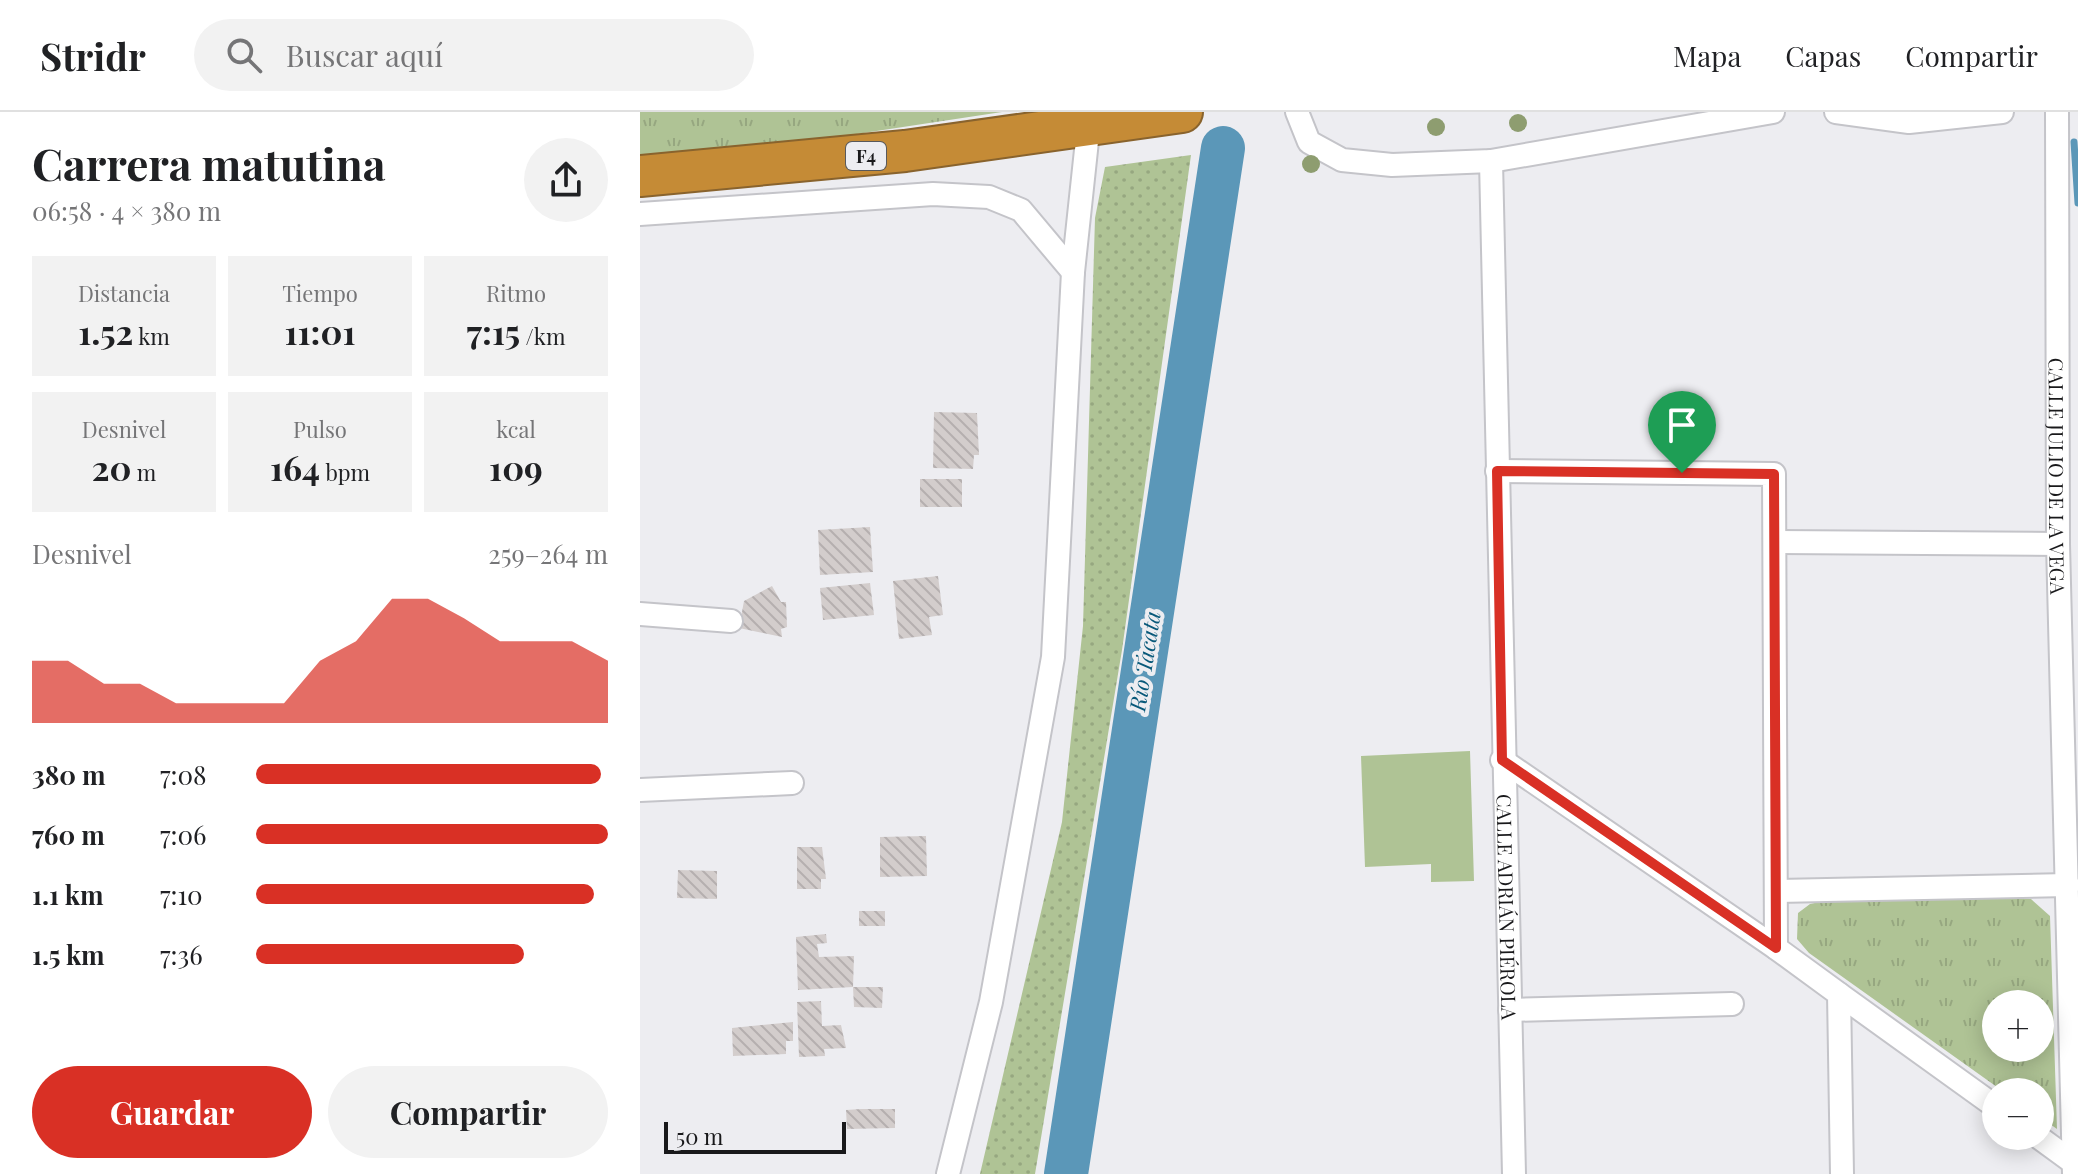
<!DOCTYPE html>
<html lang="es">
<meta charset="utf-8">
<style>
body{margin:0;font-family:"Playfair Display",serif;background:#f2f2f2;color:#202124;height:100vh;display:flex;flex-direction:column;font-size:30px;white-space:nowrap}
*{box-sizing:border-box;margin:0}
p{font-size:26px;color:#757577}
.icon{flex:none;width:44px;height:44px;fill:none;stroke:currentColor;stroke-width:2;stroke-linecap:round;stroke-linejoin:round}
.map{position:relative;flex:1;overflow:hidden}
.drawer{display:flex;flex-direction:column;background:#fff;width:640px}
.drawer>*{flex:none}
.fabs{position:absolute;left:1342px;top:878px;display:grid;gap:16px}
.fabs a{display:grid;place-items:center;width:72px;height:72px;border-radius:50%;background:#fff;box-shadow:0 4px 20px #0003;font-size:40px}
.scale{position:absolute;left:24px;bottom:20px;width:182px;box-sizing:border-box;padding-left:8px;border:4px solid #19191b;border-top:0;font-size:22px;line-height:28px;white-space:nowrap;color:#19191b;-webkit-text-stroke:6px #ededf1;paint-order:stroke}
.pin{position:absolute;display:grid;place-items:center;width:68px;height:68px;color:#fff;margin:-82px -34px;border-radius:50% 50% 50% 0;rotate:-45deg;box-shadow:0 0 8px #0007}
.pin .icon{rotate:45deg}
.round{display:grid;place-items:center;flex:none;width:84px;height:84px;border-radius:42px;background:#f2f2f2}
.overview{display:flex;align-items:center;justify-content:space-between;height:136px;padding:0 32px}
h1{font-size:44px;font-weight:700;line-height:60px}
.figures{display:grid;grid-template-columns:repeat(3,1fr);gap:12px;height:136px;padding:8px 32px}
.figures div{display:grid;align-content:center;border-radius:0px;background:#f2f2f2;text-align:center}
.figures b{font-size:34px;font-weight:700}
.figures small{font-size:22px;font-weight:400}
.figures p{font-size:22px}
.chart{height:224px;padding:16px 32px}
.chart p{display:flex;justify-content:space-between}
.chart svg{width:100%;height:144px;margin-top:8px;fill:#d93025;opacity:.7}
.cta{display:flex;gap:16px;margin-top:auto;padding:16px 32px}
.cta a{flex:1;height:92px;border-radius:48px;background:#d93025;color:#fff;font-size:32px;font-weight:700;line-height:92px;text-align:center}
.cta a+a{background:#f2f2f2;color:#202124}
ul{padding:0 32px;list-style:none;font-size:26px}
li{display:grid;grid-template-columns:128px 96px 1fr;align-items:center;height:60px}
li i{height:20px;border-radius:10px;background:#d93025}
header{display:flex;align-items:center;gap:48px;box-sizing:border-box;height:112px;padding:0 40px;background:#fff;border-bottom:2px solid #e0e0e0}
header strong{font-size:38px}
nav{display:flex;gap:44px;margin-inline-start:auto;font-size:28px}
.search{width:560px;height:72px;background:#f2f2f2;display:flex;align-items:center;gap:20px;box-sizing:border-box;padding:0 28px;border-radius:44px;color:#757577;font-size:30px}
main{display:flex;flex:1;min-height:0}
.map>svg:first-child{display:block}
</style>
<header>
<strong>Stridr</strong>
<div class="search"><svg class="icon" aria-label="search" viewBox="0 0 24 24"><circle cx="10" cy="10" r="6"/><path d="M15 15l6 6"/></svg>Buscar aquí</div>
<nav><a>Mapa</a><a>Capas</a><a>Compartir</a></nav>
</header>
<main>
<section class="drawer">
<div class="overview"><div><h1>Carrera matutina</h1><p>06:58 · 4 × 380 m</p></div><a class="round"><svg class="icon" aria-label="share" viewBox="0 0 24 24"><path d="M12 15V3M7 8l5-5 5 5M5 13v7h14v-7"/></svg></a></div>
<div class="figures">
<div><p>Distancia</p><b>1.52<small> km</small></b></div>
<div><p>Tiempo</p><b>11:01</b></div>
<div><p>Ritmo</p><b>7:15<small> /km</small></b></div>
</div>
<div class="figures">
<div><p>Desnivel</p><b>20<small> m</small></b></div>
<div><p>Pulso</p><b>164<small> bpm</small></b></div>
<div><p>kcal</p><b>109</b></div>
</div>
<div class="chart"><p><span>Desnivel</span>259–264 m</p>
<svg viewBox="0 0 160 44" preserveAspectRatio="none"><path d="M0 44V25L10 25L20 32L30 32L40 38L50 38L60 38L70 38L80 25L90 19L100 6L110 6L120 12L130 19L140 19L150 19L160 25V44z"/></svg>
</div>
<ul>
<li><b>380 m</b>7:08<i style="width:98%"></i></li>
<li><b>760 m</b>7:06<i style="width:100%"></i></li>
<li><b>1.1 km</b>7:10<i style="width:96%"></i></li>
<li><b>1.5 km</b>7:36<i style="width:76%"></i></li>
</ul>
<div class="cta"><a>Guardar</a><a>Compartir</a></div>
</section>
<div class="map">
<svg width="1438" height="1062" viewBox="0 0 1438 1062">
<defs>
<pattern id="grass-dots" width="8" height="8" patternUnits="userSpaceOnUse" patternTransform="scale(2)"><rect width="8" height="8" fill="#afc395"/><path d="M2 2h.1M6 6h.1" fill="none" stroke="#96a780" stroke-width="1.8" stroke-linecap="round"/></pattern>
<pattern id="park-tufts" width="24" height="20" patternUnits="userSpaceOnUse" patternTransform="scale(2)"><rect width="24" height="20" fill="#afc395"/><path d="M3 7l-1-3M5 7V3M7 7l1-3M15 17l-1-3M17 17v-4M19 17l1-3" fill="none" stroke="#96a780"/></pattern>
<pattern id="building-back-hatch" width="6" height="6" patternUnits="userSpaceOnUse" patternTransform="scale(2)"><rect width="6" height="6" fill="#d3cdcc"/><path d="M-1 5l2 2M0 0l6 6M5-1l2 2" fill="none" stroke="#b5afaf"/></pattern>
</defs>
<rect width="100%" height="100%" fill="#ededf1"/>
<path fill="url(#grass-dots)" d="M551,43L482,538L395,1062H340L422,710L443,514L455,106L465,55Z"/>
<g fill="url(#park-tufts)" fill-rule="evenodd">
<path d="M0,0H362L177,28L0,43Z"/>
<path d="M1194,787H1391L1410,804L1417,1017L1400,1005V980H1364L1169,841L1157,827L1158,801L1170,792ZM1356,892H1400V936H1356Z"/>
</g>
<path fill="#afc395" d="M830,639L834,769L791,770V752L725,755L721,644Z"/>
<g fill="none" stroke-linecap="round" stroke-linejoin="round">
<path stroke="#5b97b8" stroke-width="7" d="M1434,30L1438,91"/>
<path stroke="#5b97b8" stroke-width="44" d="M426,1062L583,36"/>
</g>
<g fill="url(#building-back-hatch)">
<path d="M294,300L337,301L339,343H334L333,357L293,356Z"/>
<rect x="280" y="367" width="42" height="28"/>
<path d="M230,415L233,460L180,463L178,418Z"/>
<path d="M298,464L303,503L289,505L292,523L259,527L253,469Z"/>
<path d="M230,471L234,503L183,508L180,476Z"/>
<path d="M132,474L141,490H146L147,515L141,517L142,525L99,516L104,489Z"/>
<path d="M286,724L287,764L240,765V725Z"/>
<path d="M157,735H182L186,767H181V777H157Z"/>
<path d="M38,758L77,759V787L37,786Z"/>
<rect x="219" y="799" width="26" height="15"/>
<path d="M186,822L187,831L177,832L179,845L214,844L213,875H243L242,896L214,895L213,875L158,878L156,825Z"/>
<path d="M181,889L182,914L201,913L206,936L184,937L185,944L159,945L157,890Z"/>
<path d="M153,910V929H146V942L93,944L92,916Z"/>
<path d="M221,997H255V1016L207,1017L206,998Z"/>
</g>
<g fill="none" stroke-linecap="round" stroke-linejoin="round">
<defs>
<g id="street">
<path d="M657,0L669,30L702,48L752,53L851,49L1133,0"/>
<path d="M1196,0L1269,10L1362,0"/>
<path id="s1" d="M1417,0L1418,432L1434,1062"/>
<path id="s2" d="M851,49L874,1062"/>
<path d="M0,102L293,82L349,85L381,98L433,160"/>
<path d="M857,359L1134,362L1136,836L1199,882L1202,1062"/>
<path d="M1135,430L1418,432"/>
<path d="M0,502L91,509"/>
<path d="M862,648L1136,836"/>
<path d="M0,678L152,671"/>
<path d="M1138,779L1428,773"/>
<path d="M1199,882L1356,995"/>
<path d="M870,898L1092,892"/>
<path d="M1397,1024L1434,1051"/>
<path d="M308,1062L351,890L413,545L433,160L449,10"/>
</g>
<path id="highway" d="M0,64L265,39L542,0"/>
</defs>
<use href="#street" stroke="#c4c4c9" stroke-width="26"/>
<use href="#highway" stroke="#89632d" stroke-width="44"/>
<use href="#street" stroke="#fff" stroke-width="22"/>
<use href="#highway" stroke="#c58b36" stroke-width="40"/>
</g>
<g fill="#8e9d70">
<circle cx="878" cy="11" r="9"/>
<circle cx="796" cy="15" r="9"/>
<circle cx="671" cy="52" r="9"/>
</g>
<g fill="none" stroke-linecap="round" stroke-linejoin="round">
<defs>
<path id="route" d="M857,359L1134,362L1136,836L862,648Z"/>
</defs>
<use href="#route" stroke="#fff" stroke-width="16"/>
<use href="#route" stroke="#d93025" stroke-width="10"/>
</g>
<g text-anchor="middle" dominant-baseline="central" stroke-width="8" stroke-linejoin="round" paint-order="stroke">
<rect fill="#ededf1" stroke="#59595b" stroke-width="2" x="206" y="30" width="40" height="28" rx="6"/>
<g font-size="18" font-weight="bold" fill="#19191b">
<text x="226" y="44">F4</text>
</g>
<g font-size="20" fill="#19191b" stroke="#ededf1">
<text stroke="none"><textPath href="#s1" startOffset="364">CALLE JULIO DE LA VEGA</textPath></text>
<text stroke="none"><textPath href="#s2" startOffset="746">CALLE ADRIÁN PIÉROLA</textPath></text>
</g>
<g font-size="22" font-style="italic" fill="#09597a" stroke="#ededf1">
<text transform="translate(504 549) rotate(-81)">Río Tacata</text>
</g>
</g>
</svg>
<div class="fabs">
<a>+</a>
<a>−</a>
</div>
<div class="scale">50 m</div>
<div class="pin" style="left:1042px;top:361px;background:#1e9e55"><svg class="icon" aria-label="arrive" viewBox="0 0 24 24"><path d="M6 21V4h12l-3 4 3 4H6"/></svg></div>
</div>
</main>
